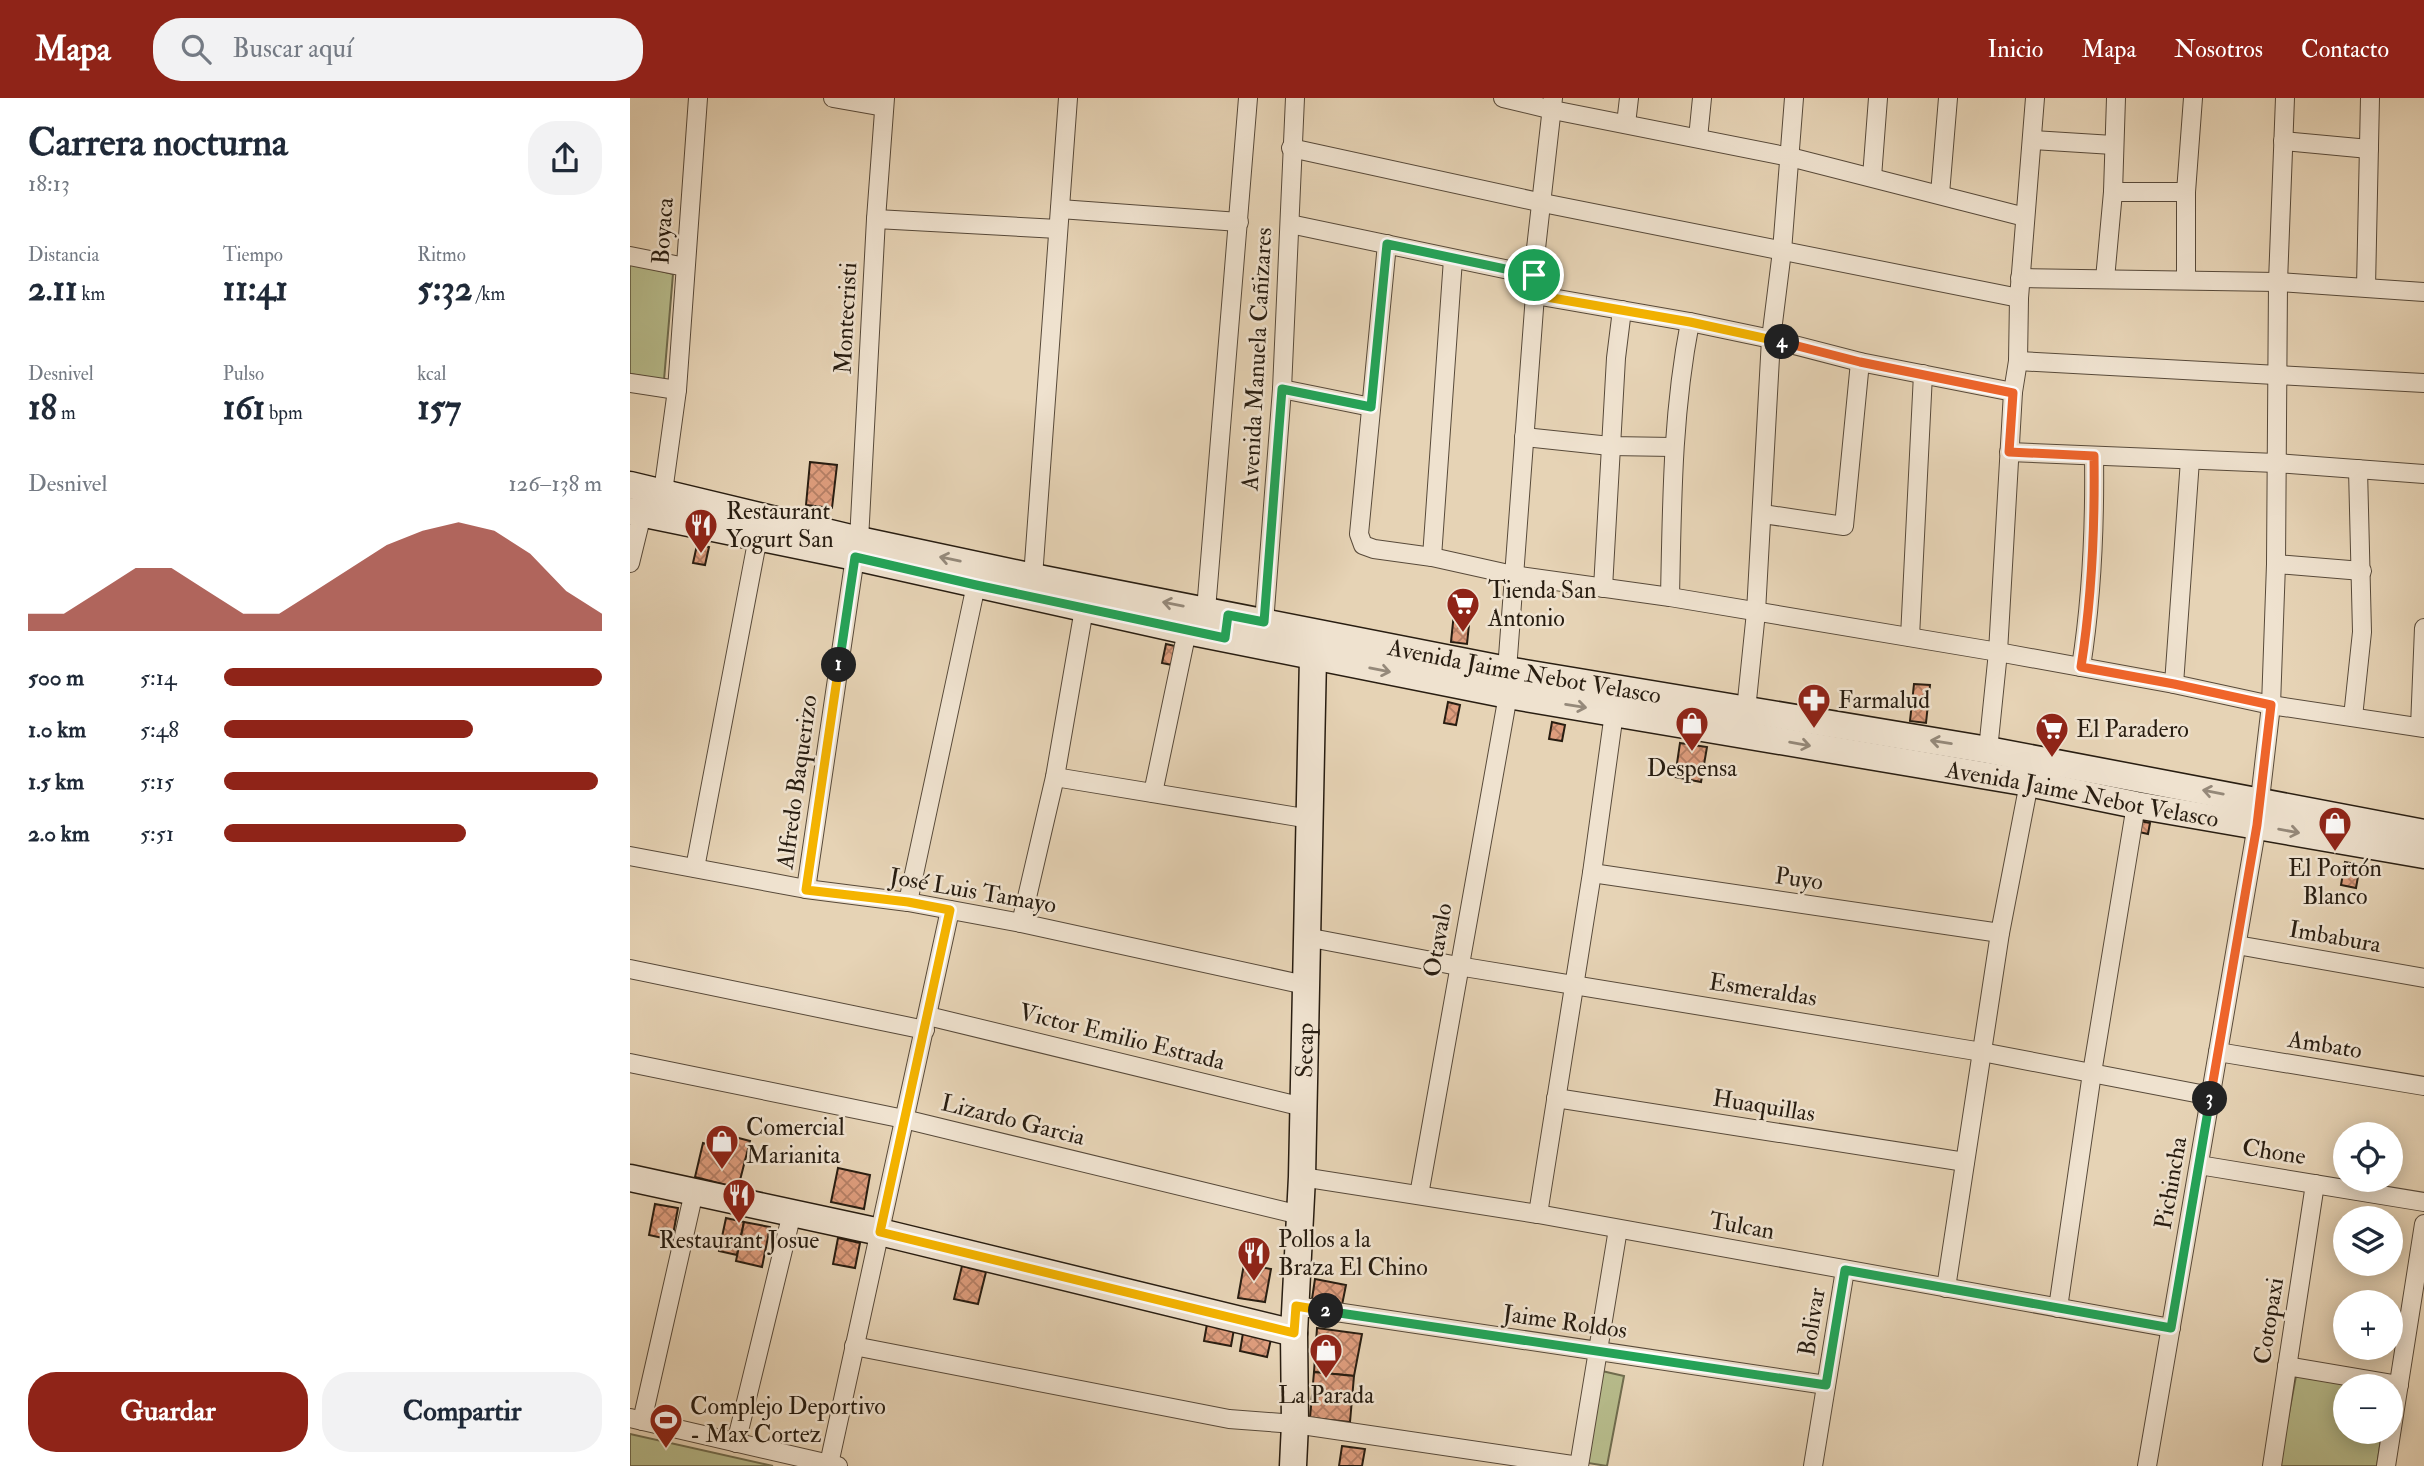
<!DOCTYPE html>
<html lang="es">
<meta charset="utf-8">
<style>
body{margin:0;font-family:"IM FELL Double Pica",serif;background:#f2f2f3;color:#1f2937;height:100vh;display:flex;flex-direction:column;font-size:26px;white-space:nowrap}
*{box-sizing:border-box;margin:0}
p{font-size:23px;color:#747a83}
.icon{flex:none;width:38px;height:38px;fill:none;stroke:currentColor;stroke-width:2;stroke-linecap:round;stroke-linejoin:round}
.map{position:relative;flex:1;overflow:hidden}
.drawer{display:flex;flex-direction:column;background:#fff;width:630px}
.drawer>*{flex:none}
.controls{position:absolute;left:1703px;top:1024px;display:grid;gap:14px}
.controls a{display:grid;place-items:center;width:70px;height:70px;border-radius:50%;background:#fff;box-shadow:0 4px 18px #0003;font-size:35px}
.pin{position:absolute;display:grid;place-items:center;width:60px;height:60px;color:#fff;margin:-30px;border:4px solid #fff;border-radius:50%;box-shadow:0 2px 7px #0007}
.km{position:absolute;width:35px;height:35px;margin:-18px;border-radius:50%;background:#222;color:#fff;font-size:19px;line-height:35px;text-align:center}
.round{display:grid;place-items:center;flex:none;width:74px;height:74px;border-radius:28px;background:#f2f2f3}
.head{display:flex;align-items:center;justify-content:space-between;height:119px;padding:0 28px}
h1{font-size:38px;font-weight:700;line-height:52px}
.figures{display:grid;grid-template-columns:repeat(3,1fr);gap:10px;height:119px;padding:7px 28px}
.figures div{display:grid;align-content:center}
.figures b{font-size:35px;font-weight:700}
.figures small{font-size:19px;font-weight:400}
.figures p{font-size:19px}
.chart{height:196px;padding:14px 28px}
.chart p{display:flex;justify-content:space-between}
.chart svg{width:100%;height:126px;margin-top:7px;fill:#8f2418;opacity:.7}
.action{display:flex;gap:14px;margin-top:auto;padding:14px 28px}
.action a{flex:1;height:80px;border-radius:28px;background:#8f2418;color:#fff;font-size:28px;font-weight:700;line-height:80px;text-align:center}
.action a+a{background:#f2f2f3;color:#1f2937}
ul{padding:0 28px;list-style:none;font-size:23px}
li{display:grid;grid-template-columns:112px 84px 1fr;align-items:center;height:52px}
li i{height:18px;border-radius:9px;background:#8f2418}
header{display:flex;align-items:center;gap:42px;box-sizing:border-box;height:98px;padding:0 35px;background:#8f2418;color:#fff}
header strong{font-size:33px}
nav{display:flex;gap:38px;margin-inline-start:auto;font-size:24px}
.search{width:490px;height:63px;background:#f2f2f3;display:flex;align-items:center;gap:18px;box-sizing:border-box;padding:0 24px;border-radius:28px;color:#747a83;font-size:26px}
main{display:flex;flex:1;min-height:0}
.map>svg:first-child{display:block}
</style>
<header>
<strong>Mapa</strong>
<div class="search"><svg class="icon" aria-label="search" viewBox="0 0 24 24"><circle cx="10" cy="10" r="6"/><path d="M15 15l6 6"/></svg>Buscar aquí</div>
<nav><a>Inicio</a><a>Mapa</a><a>Nosotros</a><a>Contacto</a></nav>
</header>
<main>
<section class="drawer">
<div class="head"><div><h1>Carrera nocturna</h1><p>18:13</p></div><a class="round"><svg class="icon" aria-label="share" viewBox="0 0 24 24"><path d="M12 15V3M7 8l5-5 5 5M5 13v7h14v-7"/></svg></a></div>
<div class="figures">
<div><p>Distancia</p><b>2.11<small> km</small></b></div>
<div><p>Tiempo</p><b>11:41</b></div>
<div><p>Ritmo</p><b>5:32<small> /km</small></b></div>
</div>
<div class="figures">
<div><p>Desnivel</p><b>18<small> m</small></b></div>
<div><p>Pulso</p><b>161<small> bpm</small></b></div>
<div><p>kcal</p><b>157</b></div>
</div>
<div class="chart"><p><span>Desnivel</span>126–138 m</p>
<svg viewBox="0 0 160 44" preserveAspectRatio="none"><path d="M0 44V38L10 38L20 30L30 22L40 22L50 30L60 38L70 38L80 30L90 22L100 14L110 9L120 6L130 9L140 17L150 30L160 38V44z"/></svg>
</div>
<ul>
<li><b>500 m</b>5:14<i style="width:100%"></i></li>
<li><b>1.0 km</b>5:48<i style="width:66%"></i></li>
<li><b>1.5 km</b>5:15<i style="width:99%"></i></li>
<li><b>2.0 km</b>5:51<i style="width:64%"></i></li>
</ul>
<div class="action"><a>Guardar</a><a>Compartir</a></div>
</section>
<div class="map">
<svg width="1794" height="1368" viewBox="0 0 1794 1368">
<defs>
<pattern id="building-cross-hatch" width="8" height="8" patternUnits="userSpaceOnUse" patternTransform="scale(1.75)"><rect width="8" height="8" fill="#de9d7d"/><path d="M0 0l8 8M0 8l8-8" fill="none" stroke="#b47f65"/></pattern>
</defs>
<rect width="100%" height="100%" fill="#e6d3b5"/>
<filter id="stains"><feTurbulence type="fractalNoise" baseFrequency=".00286" numOctaves="4"/><feColorMatrix values="0 0 0 0 .2 0 0 0 0 .09 0 0 0 0 .02 0 0 0 .5 -.17"/></filter>
<radialGradient id="worn" r=".72"><stop offset=".6" stop-color="#630" stop-opacity="0"/><stop offset="1" stop-color="#630" stop-opacity=".3"/></radialGradient>
<g fill="#b7bc8c" stroke="#706c4e" stroke-width="2">
<path d="M0,165L43,176L34,282L0,276Z"/>
<path d="M972,1273L994,1278L977,1368L958,1365Z"/>
<path d="M1666,1278L1726,1288H1715V1334H1752L1747,1368H1649Z"/>
<path d="M0,1336L143,1368H0Z"/>
</g>
<g fill="url(#building-cross-hatch)" stroke="#281d11" stroke-width="2">
<path d="M180,364L207,367L202,410L176,407Z"/>
<path d="M67,447L79,449L75,467L63,465Z"/>
<path d="M825,505L841,507L837,546L821,544Z"/>
<path d="M536,546L545,548L542,567L532,565Z"/>
<path d="M1284,586L1300,587L1296,625L1280,623Z"/>
<path d="M818,604L830,607L826,627L814,625Z"/>
<path d="M922,624L935,627L932,643L919,641Z"/>
<path d="M1050,645L1077,649L1071,684L1045,679Z"/>
<path d="M1510,723L1520,725L1518,736L1509,734Z"/>
<path d="M1715,764L1730,767L1726,790L1711,787Z"/>
<path d="M97,1037L120,1043L108,1090L65,1079L73,1045L94,1050Z"/>
<path d="M208,1070L240,1077L234,1111L201,1104Z"/>
<path d="M25,1106L48,1110L42,1142L19,1137Z"/>
<path d="M96,1120L114,1124L107,1157L89,1153Z"/>
<path d="M114,1124L140,1129L132,1169L106,1163Z"/>
<path d="M208,1140L230,1145L225,1170L203,1166Z"/>
<path d="M614,1166L641,1171L635,1204L608,1200Z"/>
<path d="M332,1168L356,1174L348,1206L324,1201Z"/>
<path d="M685,1181L716,1187L712,1207L682,1201Z"/>
<path d="M577,1226L604,1231L601,1248L574,1243Z"/>
<path d="M687,1230L732,1236L724,1278L684,1274Z"/>
<path d="M613,1235L641,1241L637,1259L610,1253Z"/>
<path d="M684,1274L724,1278L720,1324L680,1320Z"/>
<path d="M712,1348L735,1351L732,1368H709Z"/>
</g>
<g fill="none" stroke-linecap="round" stroke-linejoin="round">
<defs>
<g id="street">
<path d="M203,0L254,9"/>
<path d="M873,0L923,12L1160,59L1395,119"/>
<path d="M996,26L999,0"/>
<path d="M1068,40L1072,0"/>
<path d="M1403,42L1483,47"/>
<path d="M1653,43L1739,51"/>
<path d="M661,50L913,105L1389,200"/>
<path d="M1242,79L1248,0"/>
<path d="M1483,94H1556"/>
<path d="M1310,96L1318,0"/>
<path d="M430,111L609,124"/>
<path d="M246,121L428,131"/>
<path d="M660,126L903,177"/>
<path d="M757,146L729,436L733,447L744,451L802,459L883,477L1040,499L1368,554L1544,586L1641,607L1794,630"/>
<path d="M0,158L55,169"/>
<path d="M1390,180L1648,184L1794,194"/>
<path d="M1475,181L1483,94L1486,0"/>
<path d="M1556,182V94L1563,0"/>
<path d="M1736,189L1740,0"/>
<path d="M905,197L1060,224L1141,241L1230,264L1383,294"/>
<path d="M1388,263L1794,285"/>
<path d="M0,285L47,292"/>
<path d="M652,291L741,309"/>
<path d="M894,339L980,348L1043,349"/>
<path d="M1379,354L1646,365L1794,376"/>
<path d="M33,394L47,292L68,0"/>
<path d="M1133,416L1214,428L1230,264"/>
<path d="M229,442L246,121L255,0"/>
<path d="M802,459L823,161"/>
<path d="M0,465L12,416"/>
<path d="M1646,466L1732,473"/>
<path d="M403,479L438,0"/>
<path d="M973,490L986,260L992,212"/>
<path d="M1040,499C1042,405 1042,317 1060,224"/>
<path d="M576,512L618,0"/>
<path d="M634,525L652,291L665,0"/>
<path d="M1280,539L1293,276"/>
<path d="M1451,569C1462,499 1465,429 1464,358"/>
<path d="M877,572L905,197L903,177L923,0"/>
<path d="M1544,586L1560,362"/>
<path d="M1116,612L1126,514L1141,241L1152,153L1164,0"/>
<path d="M1723,619L1732,534L1728,371"/>
<path d="M1790,629L1794,530"/>
<path d="M1358,652L1368,554L1383,294L1388,263L1389,200L1405,0"/>
<path d="M425,679L680,721"/>
<path d="M523,695L557,533"/>
<path d="M0,758L176,791L278,804L391,825L675,887"/>
<path d="M65,770L128,439"/>
<path d="M962,775L1370,835"/>
<path d="M176,791L225,459"/>
<path d="M278,804L346,487"/>
<path d="M391,825L425,679L454,511"/>
<path d="M676,839L828,868L1352,954L1581,998"/>
<path d="M1607,847L1794,880"/>
<path d="M0,871L295,932"/>
<path d="M298,918L673,1009"/>
<path d="M1588,954L1794,988"/>
<path d="M0,965L274,1021L670,1117"/>
<path d="M926,1000L1335,1064"/>
<path d="M1569,1067L1794,1104"/>
<path d="M672,1079L908,1116L1541,1230"/>
<path d="M789,1097L878,597"/>
<path d="M908,1116L962,775L984,615"/>
<path d="M1316,1190L1370,835L1399,685"/>
<path d="M666,1208L1196,1287"/>
<path d="M1428,1210L1462,975L1506,707"/>
<path d="M224,1248L599,1321L665,1326L949,1368"/>
<path d="M1657,1268L1769,1287"/>
<path d="M0,1320L208,1368"/>
<path d="M12,1323L64,1094"/>
<path d="M106,1345L162,1115"/>
<path d="M199,1366L320,812"/>
<path d="M949,1368L988,1131"/>
<path d="M1183,1368L1215,1172"/>
<path d="M1517,1368L1627,727L1641,607L1646,466L1648,184L1655,0"/>
<path d="M1642,1368L1685,1086"/>
<path d="M1756,1368L1794,1126"/>
</g>
<g id="secondary">
<path id="s1" d="M0,387L229,442L403,479L877,572L1358,652L1794,735"/>
<path id="s2" d="M0,413L225,459L557,533L878,597L1399,685L1506,707L1794,757"/>
<path d="M0,1080L250,1134L664,1235"/>
<path id="s3" d="M663,1368L665,1326L664,1235L672,1079L683,559L686,545"/>
</g>
</defs>
<use href="#street" stroke="#584a3a" stroke-width="20"/>
<use href="#secondary" stroke="#281d11" stroke-width="29"/>
<use href="#street" stroke="#efe2cf" stroke-width="18"/>
<use href="#secondary" stroke="#efe2cf" stroke-width="26"/>
</g>
<defs><path id="oneway-shaft" d="M-6 0H5M1.5-3L5.5 0L1.5 3" fill="none" stroke-width="1.6" stroke-linecap="round" stroke-linejoin="round" transform="scale(1.75)"/></defs>
<g stroke="#95897a">
<use href="#oneway-shaft" transform="translate(320 461) rotate(-168)"/>
<use href="#oneway-shaft" transform="translate(543 506) rotate(-169)"/>
<use href="#oneway-shaft" transform="translate(750 572) rotate(11)"/>
<use href="#oneway-shaft" transform="translate(946 608) rotate(9)"/>
<use href="#oneway-shaft" transform="translate(1311 644) rotate(-171)"/>
<use href="#oneway-shaft" transform="translate(1170 646) rotate(10)"/>
<use href="#oneway-shaft" transform="translate(1583 694) rotate(-169)"/>
<use href="#oneway-shaft" transform="translate(1659 733) rotate(10)"/>
</g>
<g fill="none" stroke-linecap="round" stroke-linejoin="round">
<defs>
<path id="split-1" d="M209,567L225,459L346,487L595,540L598,517L634,524L652,291L741,309L757,146L904,177"/>
<path id="split-2" d="M209,567L176,792L278,804L320,812L250,1134L664,1235L666,1208L696,1213"/>
<path id="split-3" d="M696,1213L1196,1287L1215,1172L1541,1230L1580,1001"/>
<path id="split-4" d="M1152,244L1230,264L1383,295L1379,354L1464,358C1465,429 1462,499 1451,569L1544,586L1641,607L1627,727L1580,1001"/>
<path id="split-5" d="M904,177L905,197L1060,224L1152,244"/>
</defs>
<use href="#split-1" stroke="#fff" stroke-width="14"/>
<use href="#split-2" stroke="#fff" stroke-width="14"/>
<use href="#split-3" stroke="#fff" stroke-width="14"/>
<use href="#split-4" stroke="#fff" stroke-width="14"/>
<use href="#split-5" stroke="#fff" stroke-width="14"/>
<use href="#split-1" stroke="#22a559" stroke-width="9"/>
<use href="#split-2" stroke="#f5b400" stroke-width="9"/>
<use href="#split-3" stroke="#22a559" stroke-width="9"/>
<use href="#split-4" stroke="#f0652b" stroke-width="9"/>
<use href="#split-5" stroke="#f5b400" stroke-width="9"/>
</g>
<defs>
<symbol id="restaurant-pin" viewBox="-11 -11 22 30"><path d="M0 17L-7.5 6A9.5 9.5 0 1 1 7.5 6Z" fill="#8f2418" stroke="#efe2cf"/><path d="M-5-6h1v4h1v-4h1v4h1v-4h1v5L-1.5 .5V6h-2V.5L-5-1ZM5-6V6H3V1.5H1.5Q1.5-4 5-6Z" fill="#fff"/></symbol>
<symbol id="supermarket-pin" viewBox="-11 -11 22 30"><path d="M0 17L-7.5 6A9.5 9.5 0 1 1 7.5 6Z" fill="#8f2418" stroke="#efe2cf"/><path d="M-6-5.5h2.5l.6 2H6L4.5 2H-2.5L-4.4-4H-6ZM-1.5 3.2a1.3 1.3 0 1 0 .1 0ZM3 3.2a1.3 1.3 0 1 0 .1 0Z" fill="#fff"/></symbol>
<symbol id="pharmacy-pin" viewBox="-11 -11 22 30"><path d="M0 17L-7.5 6A9.5 9.5 0 1 1 7.5 6Z" fill="#8f2418" stroke="#efe2cf"/><path d="M-2-6h4v4h4v4h-4v4h-4v-4h-4v-4h4Z" fill="#fff"/></symbol>
<symbol id="shop-pin" viewBox="-11 -11 22 30"><path d="M0 17L-7.5 6A9.5 9.5 0 1 1 7.5 6Z" fill="#8f2418" stroke="#efe2cf"/><path d="M-5-2.5h2.3a2.7 3.5 0 0 1 5.4 0H5L5.5 6h-11ZM-1.5-2.5h3a1.5 2.3 0 0 0-3 0Z" fill="#fff"/></symbol>
<symbol id="stadium-pin" viewBox="-11 -11 22 30"><path d="M0 17L-7.5 6A9.5 9.5 0 1 1 7.5 6Z" fill="#8f2418" stroke="#efe2cf"/><path d="M0-5a6.5 5 0 1 0 0 10a6.5 5 0 1 0 0-10ZM-3.5-1.8h7v3.6h-7Z" fill="#fff"/></symbol>
</defs>
<g fill-rule="evenodd">
<use href="#restaurant-pin" x="52" y="408" width="38" height="52"/>
<use href="#supermarket-pin" x="814" y="487" width="38" height="52"/>
<use href="#pharmacy-pin" x="1165" y="583" width="38" height="52"/>
<use href="#shop-pin" x="1043" y="606" width="38" height="52"/>
<use href="#supermarket-pin" x="1403" y="612" width="38" height="52"/>
<use href="#shop-pin" x="1686" y="706" width="38" height="52"/>
<use href="#shop-pin" x="73" y="1024" width="38" height="52"/>
<use href="#restaurant-pin" x="90" y="1078" width="38" height="52"/>
<use href="#restaurant-pin" x="605" y="1136" width="38" height="52"/>
<use href="#shop-pin" x="677" y="1233" width="38" height="52"/>
<use href="#stadium-pin" x="17" y="1303" width="38" height="52"/>
</g>
<g text-anchor="middle" dominant-baseline="central" stroke-width="5" stroke-linejoin="round" paint-order="stroke">
<g font-size="24" fill="#281d11" stroke="#efe2cf">
<text transform="translate(33 133) rotate(-86)">Boyaca</text>
<text transform="translate(216 220) rotate(-87)">Montecristi</text>
<text transform="translate(627 261) rotate(-87)">Avenida Manuela Cañizares</text>
<text stroke="none"><textPath href="#s1" startOffset="914">Avenida Jaime Nebot Velasco</textPath></text>
<text transform="translate(167 684) rotate(-82)">Alfredo Baquerizo</text>
<text stroke="none"><textPath href="#s2" startOffset="1480">Avenida Jaime Nebot Velasco</textPath></text>
<text transform="translate(1169 781) rotate(8)">Puyo</text>
<text transform="translate(343 793) rotate(10)">José Luis Tamayo</text>
<text transform="translate(1705 839) rotate(10)">Imbabura</text>
<text transform="translate(808 842) rotate(-80)">Otavalo</text>
<text transform="translate(1133 892) rotate(9)">Esmeraldas</text>
<text transform="translate(492 939) rotate(14)">Victor Emilio Estrada</text>
<text transform="translate(1695 947) rotate(9)">Ambato</text>
<text stroke="none"><textPath href="#s3" startOffset="416">Secap</textPath></text>
<text transform="translate(1134 1008) rotate(9)">Huaquillas</text>
<text transform="translate(383 1022) rotate(14)">Lizardo Garcia</text>
<text transform="translate(1644 1054) rotate(9)">Chone</text>
<text transform="translate(1541 1085) rotate(-80)">Pichincha</text>
<text transform="translate(1112 1128) rotate(10)">Tulcan</text>
<text transform="translate(1639 1223) rotate(-81)">Cotopaxi</text>
<text transform="translate(935 1224) rotate(8)">Jaime Roldos</text>
<text transform="translate(1182 1224) rotate(-81)">Bolivar</text>
</g>
<g font-size="24" fill="#281d11" stroke="#efe2cf" text-anchor="start">
<text x="96" y="413">Restaurant<tspan x="96" dy="28">Yogurt San</tspan></text>
<text x="858" y="492">Tienda San<tspan x="858" dy="28">Antonio</tspan></text>
<text x="1208" y="602">Farmalud</text>
<text x="1446" y="631">El Paradero</text>
<text x="1062" y="670" text-anchor="middle">Despensa</text>
<text x="1705" y="770" text-anchor="middle">El Portón<tspan x="1705" dy="28">Blanco</tspan></text>
<text x="116" y="1029">Comercial<tspan x="116" dy="28">Marianita</tspan></text>
<text x="648" y="1141">Pollos a la<tspan x="648" dy="28">Braza El Chino</tspan></text>
<text x="109" y="1142" text-anchor="middle">Restaurant Josue</text>
<text x="696" y="1297" text-anchor="middle">La Parada</text>
<text x="60" y="1308">Complejo Deportivo<tspan x="60" dy="28">- Max Cortez</tspan></text>
</g>
</g>
<rect width="100%" height="100%" filter="url(#stains)"/>
<rect width="100%" height="100%" fill="url(#worn)"/>
</svg>
<div class="controls">
<a><svg class="icon" aria-label="locate" viewBox="0 0 24 24"><circle cx="12" cy="12" r="6"/><path d="M12 2v4M12 18v4M2 12h4M18 12h4"/></svg></a>
<a><svg class="icon" aria-label="layers" viewBox="0 0 24 24"><path d="M12 4l9 5-9 5-9-5zM3 14l9 5 9-5"/></svg></a>
<a>+</a>
<a>−</a>
</div>
<div class="pin" style="left:904px;top:177px;background:#1e9e55"><svg class="icon" aria-label="arrive" viewBox="0 0 24 24"><path d="M6 21V4h12l-3 4 3 4H6"/></svg></div>
<b class="km" style="left:209px;top:567px">1</b>
<b class="km" style="left:696px;top:1213px">2</b>
<b class="km" style="left:1580px;top:1001px">3</b>
<b class="km" style="left:1152px;top:244px">4</b>
</div>
</main>
